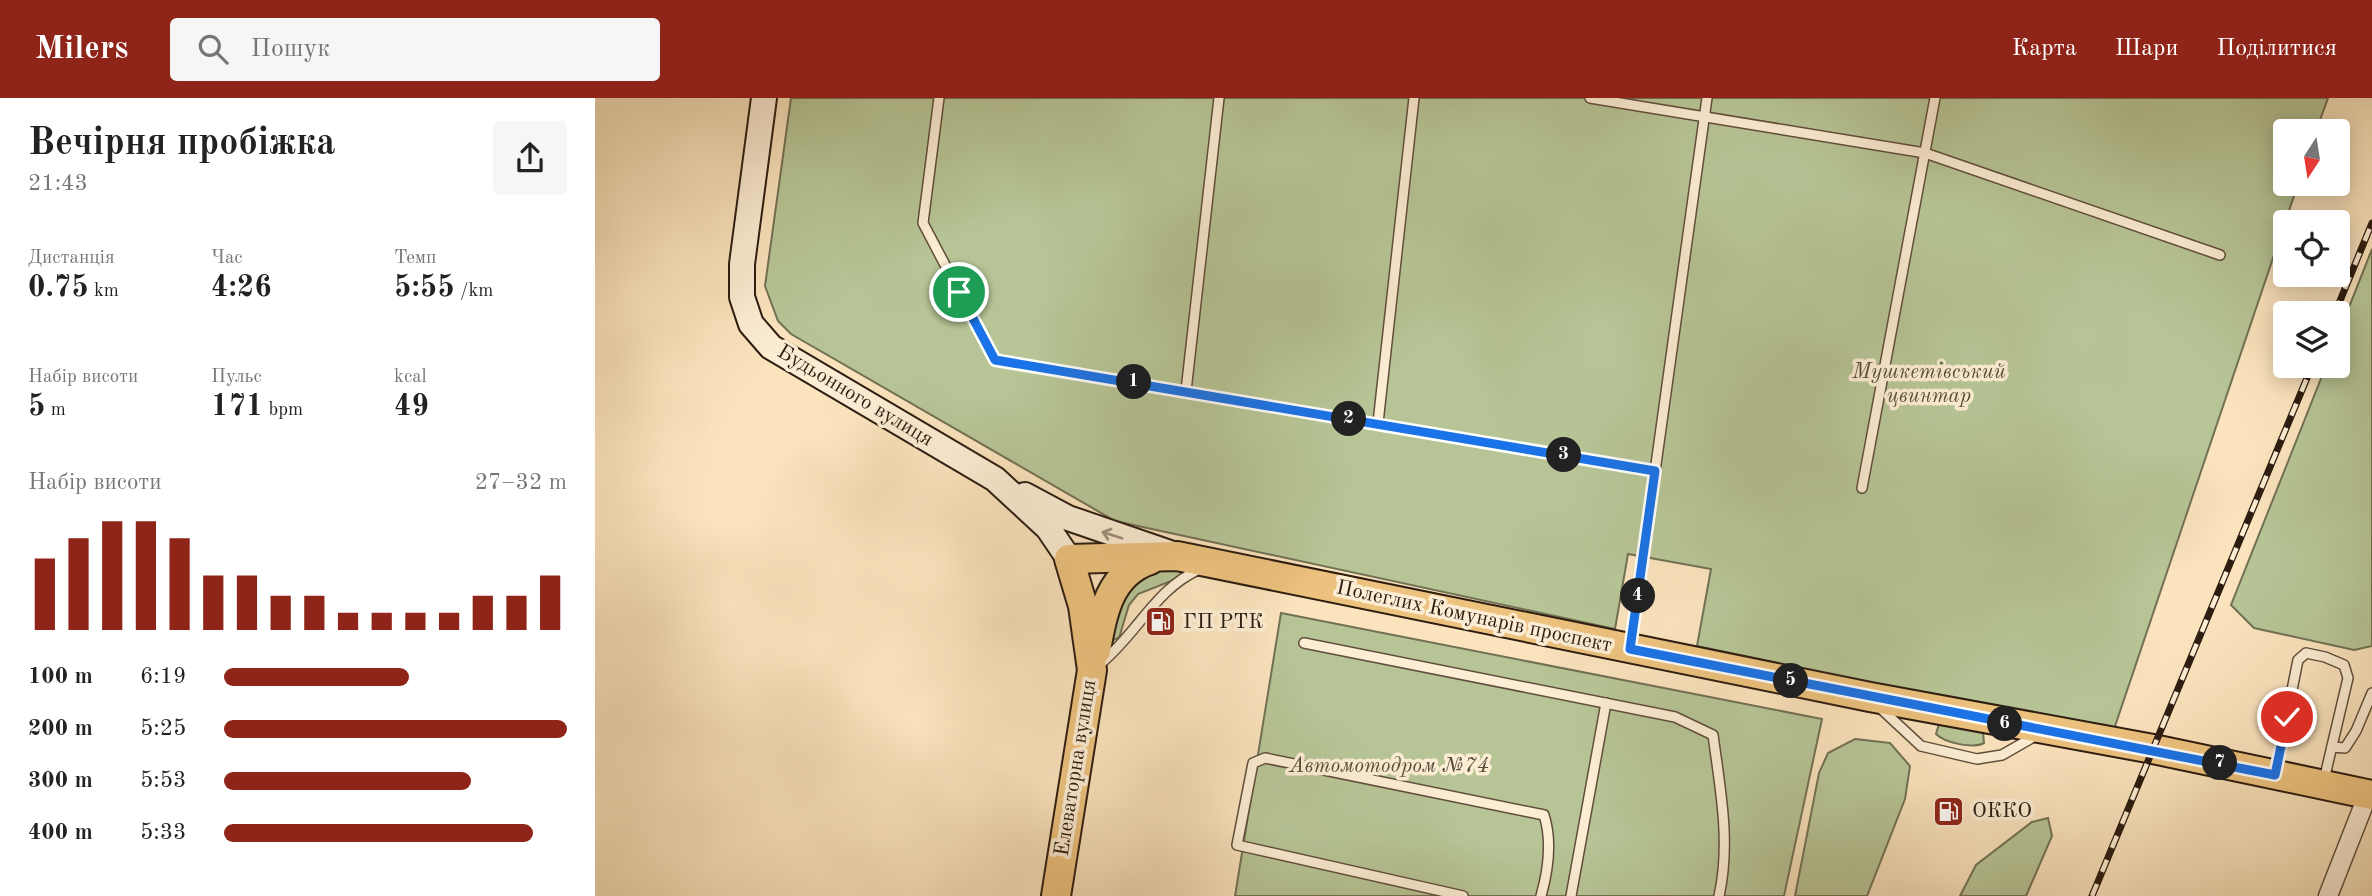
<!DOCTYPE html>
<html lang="uk">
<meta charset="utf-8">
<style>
body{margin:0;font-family:"Old Standard TT",serif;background:#f6f6f6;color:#222;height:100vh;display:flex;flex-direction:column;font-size:26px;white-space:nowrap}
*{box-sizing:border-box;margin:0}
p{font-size:23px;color:#767676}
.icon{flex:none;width:38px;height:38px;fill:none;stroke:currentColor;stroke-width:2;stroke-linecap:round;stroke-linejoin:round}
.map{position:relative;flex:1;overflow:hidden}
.details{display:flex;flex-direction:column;background:#fff;width:595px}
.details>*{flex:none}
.needle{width:46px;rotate:192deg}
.fabs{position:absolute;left:1678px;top:21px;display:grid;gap:14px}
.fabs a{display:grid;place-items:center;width:77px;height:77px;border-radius:7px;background:#fff;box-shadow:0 4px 18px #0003;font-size:35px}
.pin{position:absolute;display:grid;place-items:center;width:60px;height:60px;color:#fff;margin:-30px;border:4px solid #fff;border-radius:50%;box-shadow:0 2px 7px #0007}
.km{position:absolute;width:35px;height:35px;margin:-18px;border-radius:50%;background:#222;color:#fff;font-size:19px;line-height:35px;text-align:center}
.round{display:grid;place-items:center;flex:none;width:74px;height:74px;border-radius:7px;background:#f6f6f6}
.overview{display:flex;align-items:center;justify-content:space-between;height:119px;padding:0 28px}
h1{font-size:38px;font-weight:700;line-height:52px}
.metrics{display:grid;grid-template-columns:repeat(3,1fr);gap:10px;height:119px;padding:7px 28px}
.metrics div{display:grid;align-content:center}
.metrics b{font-size:30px;font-weight:700}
.metrics small{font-size:19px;font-weight:400}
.metrics p{font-size:19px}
.chart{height:196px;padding:14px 28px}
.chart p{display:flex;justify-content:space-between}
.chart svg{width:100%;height:126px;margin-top:7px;stroke:#8f2418;stroke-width:6}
ul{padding:0 28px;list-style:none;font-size:23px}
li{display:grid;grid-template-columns:112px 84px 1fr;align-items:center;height:52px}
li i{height:18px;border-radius:9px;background:#8f2418}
header{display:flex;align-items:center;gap:42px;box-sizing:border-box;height:98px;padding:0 35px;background:#8f2418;color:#fff}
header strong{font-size:33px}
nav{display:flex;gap:38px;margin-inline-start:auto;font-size:24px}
.search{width:490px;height:63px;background:#f6f6f6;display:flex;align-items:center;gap:18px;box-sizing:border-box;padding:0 24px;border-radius:7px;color:#767676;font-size:26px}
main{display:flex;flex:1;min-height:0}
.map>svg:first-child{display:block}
</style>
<header>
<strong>Milers</strong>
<div class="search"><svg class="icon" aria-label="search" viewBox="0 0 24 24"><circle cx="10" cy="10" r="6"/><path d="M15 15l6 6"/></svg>Пошук</div>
<nav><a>Карта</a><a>Шари</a><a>Поділитися</a></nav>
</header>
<main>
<section class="details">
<div class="overview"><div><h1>Вечірня пробіжка</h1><p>21:43</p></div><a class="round"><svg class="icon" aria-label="share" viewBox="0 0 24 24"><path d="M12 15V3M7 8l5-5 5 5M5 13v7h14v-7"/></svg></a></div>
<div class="metrics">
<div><p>Дистанція</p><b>0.75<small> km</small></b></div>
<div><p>Час</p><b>4:26</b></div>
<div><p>Темп</p><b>5:55<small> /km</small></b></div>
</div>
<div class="metrics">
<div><p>Набір висоти</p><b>5<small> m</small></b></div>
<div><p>Пульс</p><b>171<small> bpm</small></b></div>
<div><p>kcal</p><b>49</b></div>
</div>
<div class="chart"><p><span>Набір висоти</span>27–32 m</p>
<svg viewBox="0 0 160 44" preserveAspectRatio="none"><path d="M5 44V19M15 44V12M25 44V6M35 44V6M45 44V12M55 44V25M65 44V25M75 44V32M85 44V32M95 44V38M105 44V38M115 44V38M125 44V38M135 44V32M145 44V32M155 44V25"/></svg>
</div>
<ul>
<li><b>100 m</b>6:19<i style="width:54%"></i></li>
<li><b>200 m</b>5:25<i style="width:100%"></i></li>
<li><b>300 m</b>5:53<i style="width:72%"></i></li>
<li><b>400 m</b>5:33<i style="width:90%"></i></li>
</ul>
</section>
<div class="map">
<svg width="1777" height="798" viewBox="0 0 1777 798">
<rect width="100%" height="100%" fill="#fae3bd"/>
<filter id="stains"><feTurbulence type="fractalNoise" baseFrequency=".00286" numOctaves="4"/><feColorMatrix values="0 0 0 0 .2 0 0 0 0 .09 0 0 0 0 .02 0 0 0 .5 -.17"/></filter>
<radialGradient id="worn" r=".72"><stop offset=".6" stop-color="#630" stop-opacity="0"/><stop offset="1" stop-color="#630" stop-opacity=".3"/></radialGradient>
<g fill="#b7c596" stroke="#727154" stroke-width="2">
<path d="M196,0H1733L1721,33H1690V86H1703L1517,637L1102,548L1116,471L1033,456L1020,531L520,423L196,236L183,223L170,188Z"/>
<path d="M1777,151V548L1759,552L1659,530L1636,507L1731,268H1743V237Z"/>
<path d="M542,472H604L543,496L534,507L524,540L514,543L520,507Z"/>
<path d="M686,515L1227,621L1189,798H640Z"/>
<path d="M1344,626L1388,634L1389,645C1378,651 1350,645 1341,636Z"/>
<path d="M1260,641L1295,645L1315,668L1310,701L1272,798H1200L1224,675L1233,655Z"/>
<path d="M1453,720L1457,738L1431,798H1365L1381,767L1437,724Z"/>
</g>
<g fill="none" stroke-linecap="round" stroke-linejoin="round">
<defs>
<g id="lane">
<path d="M344,0L328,125L400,262L1060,373"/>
<path d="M995,0L1330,55L1625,157"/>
<path d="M591,293L624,0"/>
<path d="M783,325L819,0"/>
<path d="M1267,390L1340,0"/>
<path d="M709,545L1080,619L1118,637C1125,690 1136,744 1124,798"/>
<path d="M1036,546L1112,0"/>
<path d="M505,566C543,535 560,491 605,471"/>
<path d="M1283,608L1326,648L1382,661L1407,657L1442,637"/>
<path d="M1737,649L1750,650L1761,633L1777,595"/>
<path d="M1681,672L1703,562L1711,555L1730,559L1749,567L1753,580L1729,682"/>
<path d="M868,798L642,747L658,665L670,660L949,717C957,742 953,773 946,798"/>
<path d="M976,798L1011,605"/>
</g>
<path id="street" d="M1733,798L1773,696"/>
<g id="secondary">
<path d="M169,0L147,166V199L156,226L176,249L400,381L453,430L474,461"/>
<path d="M430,397L473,420L575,455"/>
</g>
<g id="primary">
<path d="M501,553C507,515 515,475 555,462"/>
<path d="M461,798L497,572L488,508L474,461L582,458L1275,599L1558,651L1777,697"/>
</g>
</defs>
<use href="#lane" stroke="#604e3c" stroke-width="12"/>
<use href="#street" stroke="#604e3c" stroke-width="21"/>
<use href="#secondary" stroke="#2d1d11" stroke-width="28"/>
<use href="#primary" stroke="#2d1d11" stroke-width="32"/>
<use href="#lane" stroke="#fcedd4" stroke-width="9"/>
<use href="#street" stroke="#fcedd4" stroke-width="18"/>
<use href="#secondary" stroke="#fcedd4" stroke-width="24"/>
<use href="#primary" stroke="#edc27e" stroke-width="28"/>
<defs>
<g id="rail">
<path d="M1740,215L1777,125"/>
<path d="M1497,798L1717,268"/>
</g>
</defs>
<use href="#rail" stroke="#2d1d11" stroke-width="7"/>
<use href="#rail" stroke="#fcedd4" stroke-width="4.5" stroke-dasharray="13" stroke-linecap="butt"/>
</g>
<defs><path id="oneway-shaft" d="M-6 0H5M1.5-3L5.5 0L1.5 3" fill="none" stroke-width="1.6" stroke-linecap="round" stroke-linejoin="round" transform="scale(1.75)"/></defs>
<use stroke="#9f8f7c" href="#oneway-shaft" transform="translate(517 437) rotate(-162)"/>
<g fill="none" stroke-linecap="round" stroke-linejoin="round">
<defs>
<path id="route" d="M364,194L400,262L1060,373L1035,551L1680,677L1692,619"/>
</defs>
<use href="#route" stroke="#fff" stroke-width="14"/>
<use href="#route" stroke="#1a73e8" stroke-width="9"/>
</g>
<defs>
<symbol id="fuel-square" viewBox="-11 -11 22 22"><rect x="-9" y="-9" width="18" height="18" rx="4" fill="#8f2418" stroke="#fcedd4"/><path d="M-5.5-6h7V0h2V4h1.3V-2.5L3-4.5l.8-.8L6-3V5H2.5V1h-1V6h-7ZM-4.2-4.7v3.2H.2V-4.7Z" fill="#fff"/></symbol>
</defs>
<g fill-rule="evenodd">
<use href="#fuel-square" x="548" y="506" width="35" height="35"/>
<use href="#fuel-square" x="1336" y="696" width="35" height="35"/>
</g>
<g text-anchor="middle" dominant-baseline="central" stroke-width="7" stroke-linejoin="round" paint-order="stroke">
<g font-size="21" font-style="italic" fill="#564f39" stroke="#fcedd4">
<text x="1334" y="274">Мушкетівський<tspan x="1334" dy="24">цвинтар</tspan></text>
<text x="794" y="668">Автомотодром №74</text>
</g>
<g font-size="21" fill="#2d1d11" stroke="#fcedd4">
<text transform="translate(260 298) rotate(31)">Будьонного вулиця</text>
<text transform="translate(879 519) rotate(12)">Полеглих Комунарів проспект</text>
<text transform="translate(481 670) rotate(-81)">Елеваторна вулиця</text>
</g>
<g font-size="21" fill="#2d1d11" stroke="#fcedd4" text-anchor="start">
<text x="588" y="524">ГП РТК</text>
<text x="1377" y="713">ОККО</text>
</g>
</g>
<rect width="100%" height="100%" filter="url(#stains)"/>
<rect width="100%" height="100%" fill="url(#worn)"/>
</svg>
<div class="fabs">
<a><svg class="needle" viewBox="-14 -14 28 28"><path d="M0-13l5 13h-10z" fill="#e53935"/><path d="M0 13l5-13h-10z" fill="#767676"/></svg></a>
<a><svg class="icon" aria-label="locate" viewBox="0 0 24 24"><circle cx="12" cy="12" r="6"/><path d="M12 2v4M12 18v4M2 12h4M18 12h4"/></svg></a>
<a><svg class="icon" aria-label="layers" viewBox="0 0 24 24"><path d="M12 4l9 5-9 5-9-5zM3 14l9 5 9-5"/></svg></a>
</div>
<div class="pin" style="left:364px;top:194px;background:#1e9e55"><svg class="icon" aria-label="arrive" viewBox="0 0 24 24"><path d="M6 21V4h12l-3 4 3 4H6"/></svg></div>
<div class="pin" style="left:1692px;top:619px;background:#d93025"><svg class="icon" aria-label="check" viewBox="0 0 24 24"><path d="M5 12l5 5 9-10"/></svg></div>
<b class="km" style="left:539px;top:284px">1</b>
<b class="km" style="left:754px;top:321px">2</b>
<b class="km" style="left:969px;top:357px">3</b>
<b class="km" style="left:1043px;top:498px">4</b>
<b class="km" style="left:1196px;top:583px">5</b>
<b class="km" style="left:1410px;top:626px">6</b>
<b class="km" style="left:1625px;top:665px">7</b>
</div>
</main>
